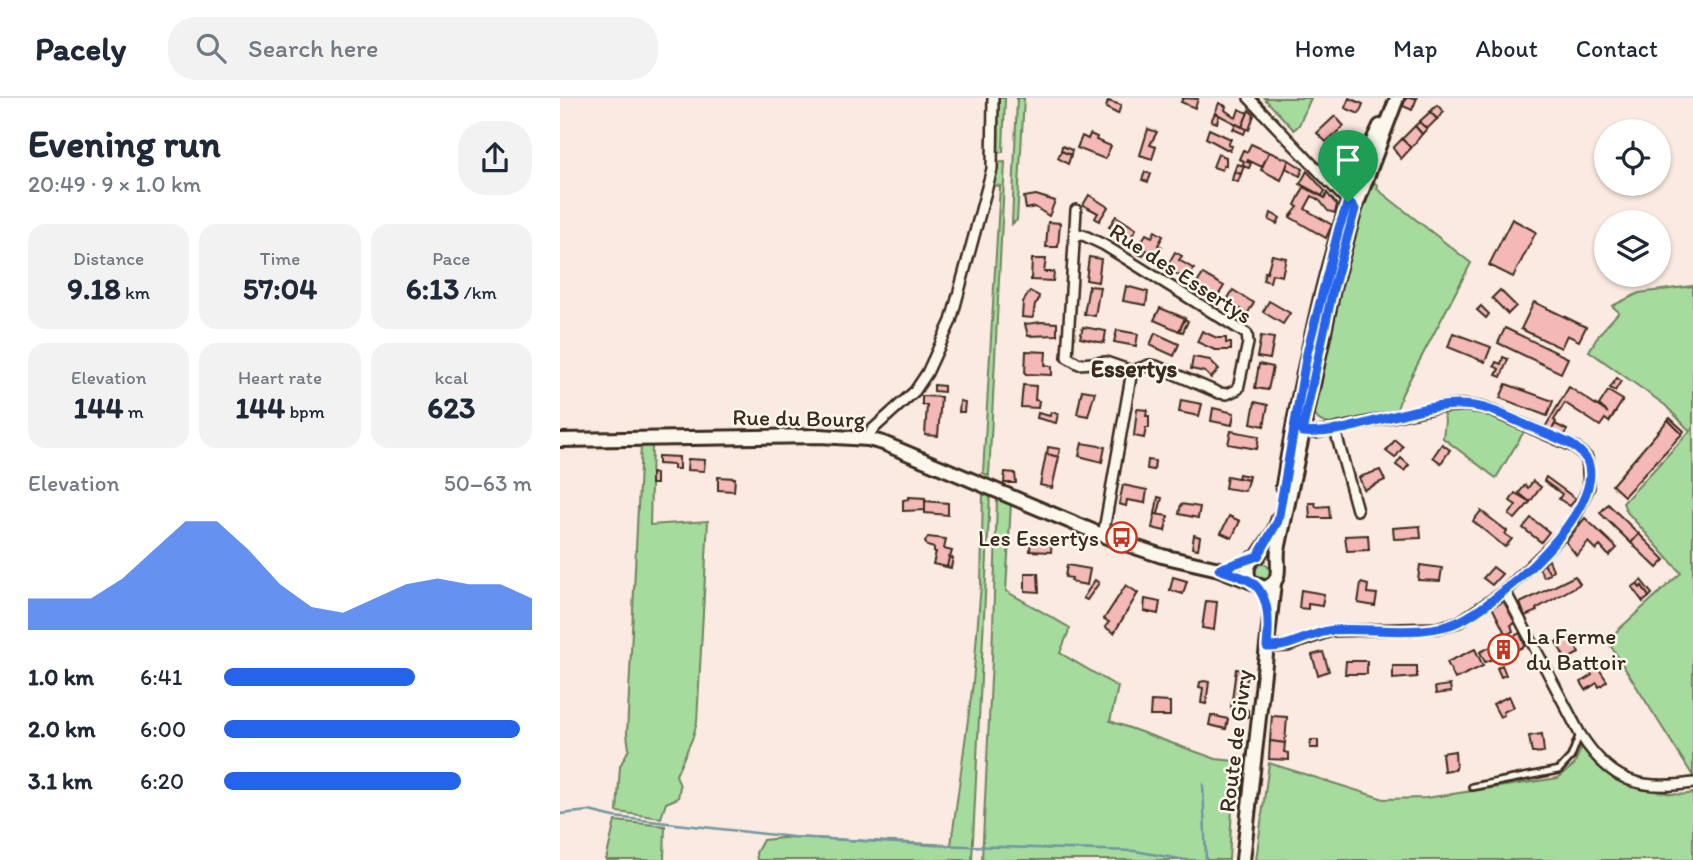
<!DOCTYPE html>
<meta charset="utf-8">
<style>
body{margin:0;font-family:Itim,sans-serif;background:#f2f2f3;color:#1f2937;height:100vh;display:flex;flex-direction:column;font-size:26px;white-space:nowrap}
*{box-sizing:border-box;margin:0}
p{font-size:23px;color:#747a83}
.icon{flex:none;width:38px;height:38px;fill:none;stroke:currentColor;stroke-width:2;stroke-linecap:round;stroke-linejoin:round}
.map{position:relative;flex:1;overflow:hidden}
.drawer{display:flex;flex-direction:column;background:#fff;width:560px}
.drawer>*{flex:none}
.fabs{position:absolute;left:1034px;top:21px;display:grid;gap:14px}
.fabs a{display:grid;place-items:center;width:77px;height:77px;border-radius:50%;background:#fff;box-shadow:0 2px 5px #0004;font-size:35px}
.pin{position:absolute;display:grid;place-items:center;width:60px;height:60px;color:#fff;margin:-72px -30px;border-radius:50% 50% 50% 0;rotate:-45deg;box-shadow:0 0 7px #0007}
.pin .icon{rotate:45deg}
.round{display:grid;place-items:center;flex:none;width:74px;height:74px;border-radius:28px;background:#f2f2f3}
.summary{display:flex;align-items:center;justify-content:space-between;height:119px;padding:0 28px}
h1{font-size:38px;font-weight:800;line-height:52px}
.metrics{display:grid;grid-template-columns:repeat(3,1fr);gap:10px;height:119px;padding:7px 28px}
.metrics div{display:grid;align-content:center;border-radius:18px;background:#f2f2f3;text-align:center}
.metrics b{font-size:30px;font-weight:800}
.metrics small{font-size:19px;font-weight:400}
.metrics p{font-size:19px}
.chart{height:196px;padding:14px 28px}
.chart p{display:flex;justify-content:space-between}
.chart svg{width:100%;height:126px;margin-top:7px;fill:#2563eb;opacity:.7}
ul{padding:0 28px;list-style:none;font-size:23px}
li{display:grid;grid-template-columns:112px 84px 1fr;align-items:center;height:52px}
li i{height:18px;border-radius:9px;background:#2563eb}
header{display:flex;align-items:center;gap:42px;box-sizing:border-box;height:98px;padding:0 35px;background:#fff;border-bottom:2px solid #e0e1e3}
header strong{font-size:33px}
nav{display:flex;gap:38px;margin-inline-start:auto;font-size:24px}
.search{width:490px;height:63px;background:#f2f2f3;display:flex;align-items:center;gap:18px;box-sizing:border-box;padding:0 24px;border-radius:28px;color:#747a83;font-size:26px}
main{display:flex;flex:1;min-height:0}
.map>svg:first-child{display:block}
</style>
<header>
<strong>Pacely</strong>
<div class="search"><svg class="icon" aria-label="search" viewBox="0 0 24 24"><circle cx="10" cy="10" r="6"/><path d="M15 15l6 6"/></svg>Search here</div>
<nav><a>Home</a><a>Map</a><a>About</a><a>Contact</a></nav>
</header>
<main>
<section class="drawer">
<div class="summary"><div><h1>Evening run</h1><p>20:49 · 9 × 1.0 km</p></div><a class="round"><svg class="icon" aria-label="share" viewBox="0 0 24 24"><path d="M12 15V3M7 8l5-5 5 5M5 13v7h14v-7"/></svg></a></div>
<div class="metrics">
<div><p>Distance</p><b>9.18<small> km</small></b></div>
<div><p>Time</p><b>57:04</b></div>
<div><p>Pace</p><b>6:13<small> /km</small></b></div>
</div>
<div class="metrics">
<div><p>Elevation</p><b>144<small> m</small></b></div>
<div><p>Heart rate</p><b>144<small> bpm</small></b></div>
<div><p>kcal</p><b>623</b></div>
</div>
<div class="chart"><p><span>Elevation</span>50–63 m</p>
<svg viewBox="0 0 160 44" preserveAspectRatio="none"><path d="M0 44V33L10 33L20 33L30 26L40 16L50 6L60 6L70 16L80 28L90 36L100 38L110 33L120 28L130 26L140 28L150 28L160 33V44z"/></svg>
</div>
<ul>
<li><b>1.0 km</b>6:41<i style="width:62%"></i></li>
<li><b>2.0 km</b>6:00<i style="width:96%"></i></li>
<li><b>3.1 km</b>6:20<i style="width:77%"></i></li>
</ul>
</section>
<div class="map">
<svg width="1133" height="762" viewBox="0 0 1133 762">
<rect width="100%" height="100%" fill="#faeae1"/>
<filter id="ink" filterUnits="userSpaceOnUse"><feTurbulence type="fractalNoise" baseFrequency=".0143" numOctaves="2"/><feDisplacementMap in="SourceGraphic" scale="14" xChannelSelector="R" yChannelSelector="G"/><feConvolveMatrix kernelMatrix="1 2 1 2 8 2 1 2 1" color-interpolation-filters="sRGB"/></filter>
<g filter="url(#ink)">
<g fill="#a6db9e" stroke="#70825e" stroke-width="2">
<path d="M437,0H445L443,54L436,55Z"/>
<path d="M457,0H464L457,122L452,126Z"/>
<path d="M704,0H751L739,27L734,32Z"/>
<path d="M445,64L429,378L423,375L440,88L432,87L435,65Z"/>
<path d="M812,82L818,88L817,91L911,165L842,296L837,311L832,314L772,326C759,325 755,320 752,309L790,138Z"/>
<path d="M1133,188V678L1047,542L1121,475L1067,414L1063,405L1130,333L1105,307L1029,253L1040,235L1059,214L1052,208L1079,195Z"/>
<path d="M915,313L932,317L965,332L936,380L883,340L885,322L883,315Z"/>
<path d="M81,347H92L90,427L148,423L137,624L133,639L116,677L120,688L118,700L106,705L101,720L57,714L60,668L69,651L67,636Z"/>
<path d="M423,394L430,397L412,762H197L196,755L203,742L233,739L391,747L413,585L421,486Z"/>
<path d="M437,401L451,405L446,493L510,530L500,555L558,589L550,623L656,661L684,664L681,695L672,710L669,762H422L432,561Z"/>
<circle cx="702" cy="474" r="8"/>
<path d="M1022,648C1046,682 1061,687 1100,694C1113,696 1120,698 1133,695V762H696L709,665L824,701L866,700L998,680L1014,667Z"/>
<path d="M55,723L105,728L104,762H46Z"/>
</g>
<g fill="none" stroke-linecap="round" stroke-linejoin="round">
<g stroke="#7095a0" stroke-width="2.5">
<path d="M643,686L646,762"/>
<path d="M0,716L29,713L54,719L233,739L372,747L575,753L625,762"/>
</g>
</g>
<g fill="#f4b8b6" stroke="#3b2a1e" stroke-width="2">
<path d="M623,0L638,1L635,10L621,4Z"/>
<path d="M789,0L803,6L799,16L785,10Z"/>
<path d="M846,0H857L852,12L843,8Z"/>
<path d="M548,3L561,7L558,16L546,10Z"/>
<path d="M659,5L666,8L665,12L676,20L679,11L688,15L682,29L655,15Z"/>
<path d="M877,7L884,14L877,21L870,14Z"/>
<path d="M689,12L694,17L689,32L682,29Z"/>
<path d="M870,14L877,21L867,31L859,24Z"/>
<path d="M655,15L659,17L657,25L651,23Z"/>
<path d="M775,18L784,28L766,44L757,35Z"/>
<path d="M859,24L867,31L862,36L855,28Z"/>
<path d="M676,26L686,31L684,36L673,31Z"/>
<path d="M855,28L862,36L851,50L842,41Z"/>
<path d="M588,31L597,34L590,47L596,49L592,61L580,57Z"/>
<path d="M649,31L671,41L668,47L672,48L670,53L646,40Z"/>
<path d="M530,36L537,39L536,42L551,48L545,61L517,50L522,38L528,41Z"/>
<path d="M842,41L851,50L841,61L833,50Z"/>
<path d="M691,46L709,54L702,69L688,62L687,64L691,65L689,70L682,68L684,63L679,61L683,52L687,54Z"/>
<path d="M502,48L512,52L511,57L501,53Z"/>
<path d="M501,53L511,57L508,66L498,60Z"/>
<path d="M709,54L729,62L721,82L701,72Z"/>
<path d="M658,56L666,59V68L664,67L662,72L653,69Z"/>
<path d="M729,62L743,71L740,78L726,70Z"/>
<path d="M677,66L684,68L681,76L674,74Z"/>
<path d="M747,73L765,93L762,98L740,86Z"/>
<path d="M585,74L591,76L588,84L582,82Z"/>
<path d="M674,74L681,76L678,84L672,82Z"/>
<path d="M744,89L765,100L767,95L777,107L775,115L768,113L760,103L752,98L745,111L772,127L766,140L730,119L738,109L735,107Z"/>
<path d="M476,97L495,103L489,118L475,109L466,111L464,99Z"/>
<path d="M529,97L548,109L539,123L535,120L538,115L523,107Z"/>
<path d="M711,115L720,120L717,126L709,122Z"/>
<path d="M556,118L576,131L570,141L549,129Z"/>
<path d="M952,121L976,134L953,179L929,167Z"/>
<path d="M488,124L500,125L498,149H486Z"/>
<path d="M595,133L603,138L598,147L602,149L597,158L587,152L583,158L575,154L586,136L592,139Z"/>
<path d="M615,154L622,158L619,162L634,171L627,182L606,170Z"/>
<path d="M712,157L726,160L722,178L712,176L710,184L703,182L705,174L707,175Z"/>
<path d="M529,159L541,161L538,184L526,182Z"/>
<path d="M472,161H486L484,174H494L493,183L471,182Z"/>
<path d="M643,176L664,188L657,199L636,187Z"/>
<path d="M529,188L540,189L535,218L524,216Z"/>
<path d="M566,188L588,194L586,207L563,203Z"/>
<path d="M673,192L694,205L687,216L667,202Z"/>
<path d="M940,192L956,208L948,216L932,200Z"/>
<path d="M470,193L479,198L478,203L475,206L473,220L462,219L463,204Z"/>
<path d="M709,203L730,215L723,226L703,214Z"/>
<path d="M974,204L1026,229L1019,243L1007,237L1001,250L961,231Z"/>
<path d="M921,208L929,216L926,220L917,212Z"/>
<path d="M600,210L625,220L619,233L594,222Z"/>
<path d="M625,221L628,223L623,234L619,233Z"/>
<path d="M482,224L497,225V237L468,238L465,226Z"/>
<path d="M523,229L546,233L544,245L520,240Z"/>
<path d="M945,230L1008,260L1001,275L938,245Z"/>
<path d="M557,232L578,236L576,248L554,244Z"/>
<path d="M642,233L657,240H666V245H671V252H655L637,244Z"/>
<path d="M595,235L619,246L614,258L590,247Z"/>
<path d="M893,235L931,249L925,264L888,249Z"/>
<path d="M701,238L714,240L710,261L697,259Z"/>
<path d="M466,253L486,254L485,267L492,268V277L465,276Z"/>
<path d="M633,259L650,262L659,271L651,280L645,274L631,271Z"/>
<path d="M943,259L948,261L941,279L936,277L939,271L934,268L936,264L941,266Z"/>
<path d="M699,266L713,269L708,292L695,290Z"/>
<path d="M1057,280L1061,283L1055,293L1050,290Z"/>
<path d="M946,286L993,303L987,318L940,300Z"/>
<path d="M374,287L384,288V294L374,293Z"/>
<path d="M463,287L476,288L475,302L479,303L478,310L461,309Z"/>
<path d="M1009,289L1048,315L1039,307L1048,293L1063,302L1049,324L1045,321L1040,328L1005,305L994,322L996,324L991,334L984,331Z"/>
<path d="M522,292L535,294L528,318L517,316Z"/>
<path d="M362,298L381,299L378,338L365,337L367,307H362Z"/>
<path d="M621,302L642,306L639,318L619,314Z"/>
<path d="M400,303L405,304L404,314H399Z"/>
<path d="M695,304L708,307L704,328L691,325Z"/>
<path d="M653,310L674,315L672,327L651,323Z"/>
<path d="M577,311L587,312L586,318H589V330H586L584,340L574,338Z"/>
<path d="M491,314L498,316L496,325L477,320L478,315L490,318Z"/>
<path d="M1110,320L1124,333L1122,336L1108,322Z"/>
<path d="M1108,322L1122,336L1064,398L1052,387Z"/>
<path d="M995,326L1007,332L1003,339L991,334Z"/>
<path d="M671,333L699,338L697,351L668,346Z"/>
<path d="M835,342L843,349L835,360L826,353Z"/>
<path d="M522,345L545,349L542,364L519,358Z"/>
<path d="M882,346L890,352L881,365L873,359Z"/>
<path d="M488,349L500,351L498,359L487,356Z"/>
<path d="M486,356L499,359L492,390L480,387Z"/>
<path d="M98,358L119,359V371H114V367L98,366Z"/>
<path d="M841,360L849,367L844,373L836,367Z"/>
<path d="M128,361L145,362L144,373L127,372Z"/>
<path d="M588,362L595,363L594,372L587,371Z"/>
<path d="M820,372L825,382L804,392L799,379Z"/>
<path d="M445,374L455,375L456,385H444Z"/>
<path d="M91,375L96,376V386H91Z"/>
<path d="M679,376L689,378L688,382L678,380Z"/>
<path d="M667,378L688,382L685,393L665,390Z"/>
<path d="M158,379L175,380L174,393L158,392Z"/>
<path d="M986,379L1016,401L1010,408L999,401L1002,396L984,383Z"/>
<path d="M973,383L981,389L970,404L959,395L965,387L968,390Z"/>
<path d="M563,387L587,392L585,405L567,402L566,408L559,406Z"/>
<path d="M955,395L970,404L955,421L949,417L956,407L950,403Z"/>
<path d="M349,399L365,400V412L343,413V402L349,401Z"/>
<path d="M598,399L602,400L598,416H595Z"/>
<path d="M365,403L388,405V417L365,415Z"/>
<path d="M749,405H755L756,409L769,408L770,420H750Z"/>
<path d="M621,406L640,409L638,420L619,416Z"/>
<path d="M1048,406L1079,436L1071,445L1040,415Z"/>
<path d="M921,413L947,433L945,436L952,441L945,449L913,423Z"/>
<path d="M595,416L608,418L605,433L592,430Z"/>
<path d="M669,418L680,423L672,440L661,435Z"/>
<path d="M971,420L989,434L981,444L963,430Z"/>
<path d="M1025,420L1057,450L1049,458L1040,448L1036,452L1028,444L1017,458L1006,444Z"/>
<path d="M860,428L861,440L834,441L833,430Z"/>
<path d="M1079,436L1105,462L1097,470L1071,445Z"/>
<path d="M634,437L640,439L638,451L632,450Z"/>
<path d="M808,437L809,452L787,453L785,438Z"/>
<path d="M368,439L386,441L384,451L392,453L387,469L373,466L376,454H374V450L367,448L365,444Z"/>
<path d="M471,439L492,440L491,454L470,453Z"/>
<path d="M389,459L393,460L391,470L387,469Z"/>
<path d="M989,462L993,472L989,475L984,466Z"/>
<path d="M984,466L990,476L984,479L979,470Z"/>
<path d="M507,467L530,471L527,487L516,485L511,483L512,480L505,479Z"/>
<path d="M860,467L882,470L880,483L858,482Z"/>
<path d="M933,469L942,476L932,487L923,480Z"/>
<path d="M465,475H478L479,494L465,493Z"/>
<path d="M1015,478L1020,486L976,511L977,513L965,518L960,505Z"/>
<path d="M613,479L627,483L623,496L610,492Z"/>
<path d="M535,482L539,485L527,502L523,500Z"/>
<path d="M1081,482L1092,496L1089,499L1082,488L1080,490L1077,486Z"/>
<path d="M801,485L808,487L807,495L817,496L815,508L798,505Z"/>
<path d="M1077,486L1080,490L1082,488L1089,499L1083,504L1072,489Z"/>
<path d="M566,487L578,495L554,535L545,529L549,524L544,521Z"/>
<path d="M741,492L764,496L762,508L748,506V511L739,510Z"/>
<path d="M585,501L600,504L598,516L584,513Z"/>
<path d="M646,503L657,504L654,532L642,530Z"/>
<path d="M945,503L956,525L951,527L953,533L946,537L932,509Z"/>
<path d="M960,535L965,548L948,556L949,559L940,563L938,559L925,564L920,554Z"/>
<path d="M1009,537L1019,555L1006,562L996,544Z"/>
<path d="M915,551L923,568L895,581L887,564Z"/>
<path d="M763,554L769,573L758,577L752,557Z"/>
<path d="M1038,561L1041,566L1037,568L1047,583L1039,589L1037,585L1026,592L1021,584L1032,577L1026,569Z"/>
<path d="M786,563H807V576H785Z"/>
<path d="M942,567L946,577L941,579L937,570Z"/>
<path d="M833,568H857V579L833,581Z"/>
<path d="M676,571L688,573L683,611L688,612V619L676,617V611L671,610Z"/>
<path d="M644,583L649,584L646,606L641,605L643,590L639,589L640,584Z"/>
<path d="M890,587L891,594L876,596L875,589Z"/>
<path d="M949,598L954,609L943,614L944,617L940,619L933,606Z"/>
<path d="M591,603L610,604V618H590Z"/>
<path d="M651,617L668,621L666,631L649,627Z"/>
<path d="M712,618L727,619L725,645L710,643Z"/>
<path d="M982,636L984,654L972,655L969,638Z"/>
<path d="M751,642H758V650H750Z"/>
<path d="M710,643L725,645L724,654L729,655V662L709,661Z"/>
<path d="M895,653L896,671L884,673L882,655Z"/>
</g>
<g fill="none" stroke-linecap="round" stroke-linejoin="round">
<defs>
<path id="lane" d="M912,689L999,672L1011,659L1019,638"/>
<g id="street">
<path d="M689,0L791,107"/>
<path d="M515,138L523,137L544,147L687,236L688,245L678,291L667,296L659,295L596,268L589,267L572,273L546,264L519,266L507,259L516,112"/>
<path d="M775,332L797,412"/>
<path d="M308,341L312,332L355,293L367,275L391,223L432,71L433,0"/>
<path d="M543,438L572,273"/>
<path d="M945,493L1020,636C1050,683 1078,693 1133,685"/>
<path d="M707,549L728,548L771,533L877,530L899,524L945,493L1001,438L1014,421L1029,389L1027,360L1015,349L925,310L903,307L879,309L756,335L739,334"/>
</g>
<g id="secondary">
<path d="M0,342L260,338L308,341L323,345L554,442L602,458L659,471L690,483"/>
<path d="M723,388C733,324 746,262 761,199C776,140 792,83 820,28"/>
<path d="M698,458L714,434L719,420"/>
<path d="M692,461C687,470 686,474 690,483L704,490C724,484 716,468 718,452L774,187L795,111L837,0"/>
<path d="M683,762L714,485"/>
</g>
</defs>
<use href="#lane" stroke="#3b2a1e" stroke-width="10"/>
<use href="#street" stroke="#3b2a1e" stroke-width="14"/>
<use href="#secondary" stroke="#3b2a1e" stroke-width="18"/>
<use href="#lane" stroke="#fbf7ec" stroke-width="4.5"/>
<use href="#street" stroke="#fbf7ec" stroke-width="9"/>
<use href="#secondary" stroke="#fbf7ec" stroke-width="12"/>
</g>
</g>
<g fill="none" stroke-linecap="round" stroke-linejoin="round" filter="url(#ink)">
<defs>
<path id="route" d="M788,104L795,111L773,191L742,334C797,339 869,295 924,310C936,313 948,319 959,324C976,332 995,338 1012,347C1017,350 1024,357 1027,362C1049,410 938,505 900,523C865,540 811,529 773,532C750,535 731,550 707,549C709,528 711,496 690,483C681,478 669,475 659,471L698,458L718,423L747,255L779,130Z"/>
</defs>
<use href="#route" stroke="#fff" stroke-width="14"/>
<use href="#route" stroke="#2563eb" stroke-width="9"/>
</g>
<defs>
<symbol id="bus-ring" viewBox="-11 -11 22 22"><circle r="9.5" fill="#fbf7ec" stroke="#c8321e" stroke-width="1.5"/><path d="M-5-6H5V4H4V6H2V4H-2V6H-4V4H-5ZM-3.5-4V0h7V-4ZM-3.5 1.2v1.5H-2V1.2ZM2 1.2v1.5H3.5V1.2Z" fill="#c8321e"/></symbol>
<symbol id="building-ring" viewBox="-11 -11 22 22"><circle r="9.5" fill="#fbf7ec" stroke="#c8321e" stroke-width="1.5"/><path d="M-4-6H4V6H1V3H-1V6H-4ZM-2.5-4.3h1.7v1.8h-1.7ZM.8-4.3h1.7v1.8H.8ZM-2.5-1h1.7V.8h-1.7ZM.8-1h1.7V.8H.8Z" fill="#c8321e"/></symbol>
</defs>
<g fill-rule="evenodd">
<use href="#bus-ring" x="544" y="422" width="35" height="35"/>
<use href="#building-ring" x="926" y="534" width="35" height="35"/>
</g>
<g text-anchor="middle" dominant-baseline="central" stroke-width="5" stroke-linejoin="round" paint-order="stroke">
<g font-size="23" fill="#3b2a1e" stroke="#fbf7ec">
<text transform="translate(621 175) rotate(33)">Rue des Essertys</text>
<text transform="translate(239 320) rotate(1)">Rue du Bourg</text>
<text transform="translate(675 643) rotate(-83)">Route de Givry</text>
</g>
<g font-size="23" fill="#3b2a1e" stroke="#fbf7ec" text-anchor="end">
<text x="539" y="440">Les Essertys</text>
<text x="966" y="538" text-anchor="start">La Ferme<tspan x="966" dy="26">du Battoir</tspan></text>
</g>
<g font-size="24" font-weight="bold" fill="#3b2a1e" stroke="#fbf7ec">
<text x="574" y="270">Essertys</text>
</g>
</g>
</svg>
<div class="fabs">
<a><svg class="icon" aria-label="locate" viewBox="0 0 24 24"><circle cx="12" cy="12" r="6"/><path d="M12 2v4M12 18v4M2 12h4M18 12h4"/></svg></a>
<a><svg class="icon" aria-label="layers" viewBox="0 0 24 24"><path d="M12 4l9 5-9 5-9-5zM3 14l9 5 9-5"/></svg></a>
</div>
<div class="pin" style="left:788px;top:104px;background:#1e9e55"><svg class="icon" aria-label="arrive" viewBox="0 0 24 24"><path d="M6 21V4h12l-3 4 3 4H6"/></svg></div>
</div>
</main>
